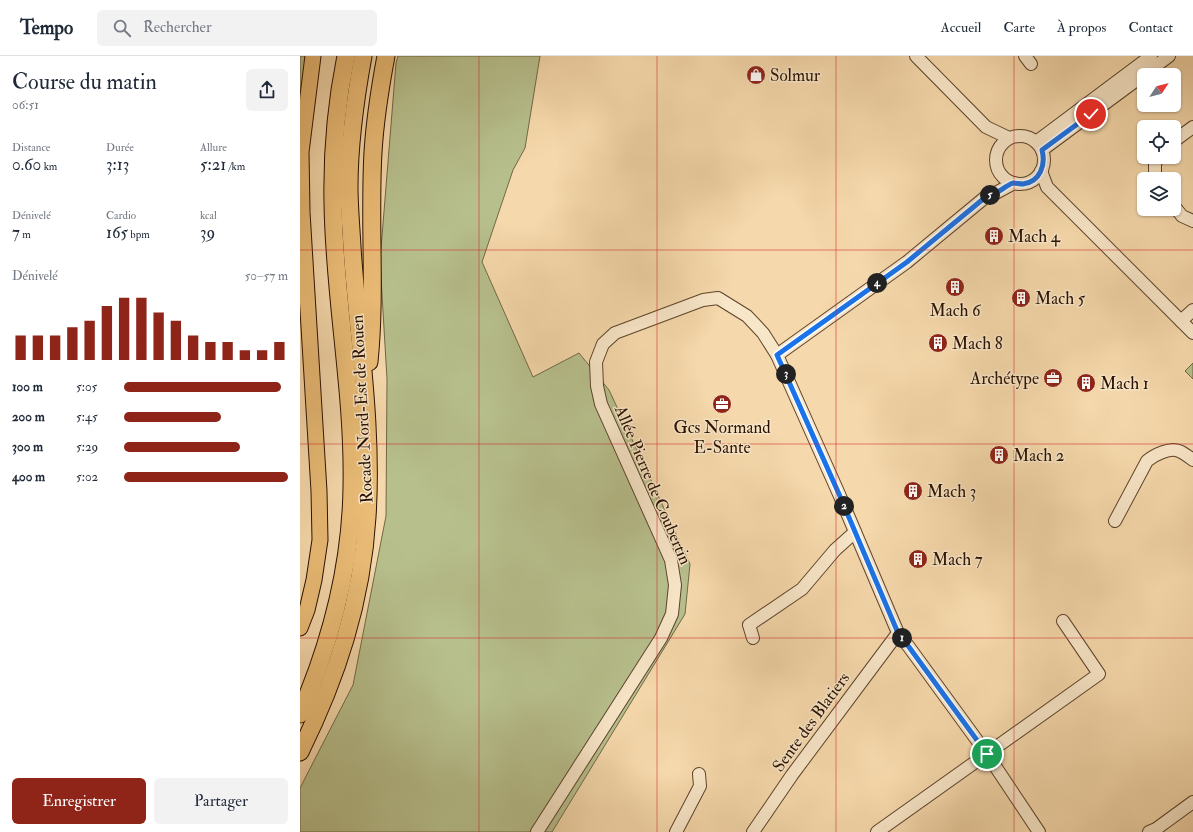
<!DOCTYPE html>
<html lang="fr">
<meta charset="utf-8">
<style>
body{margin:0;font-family:"IM FELL Double Pica",serif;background:#f2f2f3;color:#1f2937;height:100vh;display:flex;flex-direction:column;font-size:15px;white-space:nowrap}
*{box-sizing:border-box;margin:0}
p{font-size:13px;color:#747a83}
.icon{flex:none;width:22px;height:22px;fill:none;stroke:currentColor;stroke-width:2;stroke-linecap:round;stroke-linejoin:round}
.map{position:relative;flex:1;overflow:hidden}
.drawer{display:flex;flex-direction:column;background:#fff;width:300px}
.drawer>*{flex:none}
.needle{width:26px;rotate:54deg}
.fabs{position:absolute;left:837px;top:12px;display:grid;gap:8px}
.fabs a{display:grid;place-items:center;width:44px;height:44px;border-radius:6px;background:#fff;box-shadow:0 1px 3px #0004;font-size:20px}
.pin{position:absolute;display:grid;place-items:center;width:34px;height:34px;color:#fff;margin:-17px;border:2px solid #fff;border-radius:50%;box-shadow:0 1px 4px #0007}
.km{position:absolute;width:20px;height:20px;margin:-10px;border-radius:50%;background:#222;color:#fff;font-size:11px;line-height:20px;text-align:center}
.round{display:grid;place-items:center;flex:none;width:42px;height:42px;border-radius:6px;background:#f2f2f3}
.summary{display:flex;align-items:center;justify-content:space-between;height:68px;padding:0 12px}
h1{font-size:22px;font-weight:600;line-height:30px}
.metrics{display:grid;grid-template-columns:repeat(3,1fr);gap:6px;height:68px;padding:4px 12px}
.metrics div{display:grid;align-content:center}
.metrics b{font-size:17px;font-weight:600}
.metrics small{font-size:11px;font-weight:400}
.metrics p{font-size:11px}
.chart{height:112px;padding:8px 12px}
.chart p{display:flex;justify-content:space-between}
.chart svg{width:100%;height:72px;margin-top:4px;stroke:#8f2418;stroke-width:6}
.primary-button{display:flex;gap:8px;margin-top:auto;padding:8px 12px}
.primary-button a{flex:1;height:46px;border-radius:6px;background:#8f2418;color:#fff;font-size:16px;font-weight:600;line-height:46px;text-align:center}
.primary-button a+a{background:#f2f2f3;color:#1f2937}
ul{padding:0 12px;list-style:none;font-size:13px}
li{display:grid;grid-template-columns:64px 48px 1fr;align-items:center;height:30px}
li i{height:10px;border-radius:5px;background:#8f2418}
header{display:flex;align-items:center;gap:24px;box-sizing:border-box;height:56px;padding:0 20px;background:#fff;border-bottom:1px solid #e0e1e3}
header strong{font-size:19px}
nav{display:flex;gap:22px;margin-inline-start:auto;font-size:14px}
.search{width:280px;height:36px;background:#f2f2f3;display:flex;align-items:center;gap:10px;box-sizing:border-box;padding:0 14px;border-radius:6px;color:#747a83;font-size:15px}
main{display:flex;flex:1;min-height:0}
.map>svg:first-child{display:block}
</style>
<header>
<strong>Tempo</strong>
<div class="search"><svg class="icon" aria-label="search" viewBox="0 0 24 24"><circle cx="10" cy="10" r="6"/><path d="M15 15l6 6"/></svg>Rechercher</div>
<nav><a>Accueil</a><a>Carte</a><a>À propos</a><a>Contact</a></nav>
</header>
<main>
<section class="drawer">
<div class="summary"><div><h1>Course du matin</h1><p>06:51</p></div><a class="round"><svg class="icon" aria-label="share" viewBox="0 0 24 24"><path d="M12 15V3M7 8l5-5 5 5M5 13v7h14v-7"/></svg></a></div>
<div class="metrics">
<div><p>Distance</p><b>0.60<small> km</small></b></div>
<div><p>Durée</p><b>3:13</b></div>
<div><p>Allure</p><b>5:21<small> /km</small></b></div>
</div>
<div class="metrics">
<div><p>Dénivelé</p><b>7<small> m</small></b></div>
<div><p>Cardio</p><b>165<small> bpm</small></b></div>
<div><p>kcal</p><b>39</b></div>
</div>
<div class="chart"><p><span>Dénivelé</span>50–57 m</p>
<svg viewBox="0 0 160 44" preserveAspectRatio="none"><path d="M5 44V29M15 44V29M25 44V29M35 44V24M45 44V20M55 44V11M65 44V6M75 44V6M85 44V15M95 44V20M105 44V29M115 44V33M125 44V33M135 44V38M145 44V38M155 44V33"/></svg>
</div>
<ul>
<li><b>100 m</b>5:05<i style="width:96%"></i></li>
<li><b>200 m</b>5:45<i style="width:59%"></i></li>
<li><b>300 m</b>5:29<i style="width:71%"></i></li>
<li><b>400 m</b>5:02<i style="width:100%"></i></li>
</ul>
<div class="primary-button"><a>Enregistrer</a><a>Partager</a></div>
</section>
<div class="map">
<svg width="893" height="776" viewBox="0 0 893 776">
<rect width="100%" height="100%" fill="#f5d8ab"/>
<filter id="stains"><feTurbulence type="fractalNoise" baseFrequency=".005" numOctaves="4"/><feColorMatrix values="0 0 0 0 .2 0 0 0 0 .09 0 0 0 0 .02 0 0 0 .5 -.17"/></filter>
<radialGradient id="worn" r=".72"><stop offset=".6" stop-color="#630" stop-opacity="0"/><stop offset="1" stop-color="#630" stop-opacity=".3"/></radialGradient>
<g fill="#b7c08d" stroke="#706846">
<path d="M0,0H9L2,39L0,40Z"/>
<path d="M98,0H240L225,92L213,114L182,206L233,321L279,297L309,334L390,508L385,558L252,776H0V732L53,629L86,460L87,323L80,205L96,7Z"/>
<path d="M893,307V323L885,315Z"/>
</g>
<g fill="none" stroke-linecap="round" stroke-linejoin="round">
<defs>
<g id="minor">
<path d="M616,0L686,71L709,82"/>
<path d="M725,0L731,8"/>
<circle cx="720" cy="104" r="24"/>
<path d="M874,85L893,71"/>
<path d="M736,86L851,0"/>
<path d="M742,94L869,0"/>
<path d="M741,115L747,131L893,277"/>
<path d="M855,123V108L858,101"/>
<path d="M874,150L882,160L893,165"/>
<path d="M881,265L893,254"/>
<path d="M477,299L607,206L688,139H692L714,127"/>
<path d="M815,465L847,405C854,399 870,391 879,395C884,397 889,401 893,404"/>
<path d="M453,582L449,569L502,533L535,494L555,476"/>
<path d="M237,776L361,582L372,558L375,529L371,504L301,348L297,330L296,306L303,288L315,277L403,244L418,242L447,260L463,277L477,299L539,438L598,577L609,591L687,698L739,776"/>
<path d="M376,776L400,730L399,718"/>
<path d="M453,776L492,719L598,577"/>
<path d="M577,776L799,618L763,565"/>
<path d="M849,776L856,773L893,746"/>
</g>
<path id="major" d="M0,572L7,554L14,524L20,484L19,435L2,156L1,96L13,0"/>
<g id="highway">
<path d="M69,306C76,237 69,166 73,96C75,64 80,32 86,0"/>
<path d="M0,658C31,586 51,509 52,431C54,336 34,241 33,147C32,97 36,49 46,0"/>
<path d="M0,696C37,621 62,545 67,461C73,371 58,281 52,191C51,171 49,151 49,131C49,86 55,44 63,0"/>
</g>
</defs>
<use href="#minor" stroke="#5d432b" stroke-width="14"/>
<use href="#major" stroke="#2a1100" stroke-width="17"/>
<use href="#highway" stroke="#2a1100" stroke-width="19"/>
<use href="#minor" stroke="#f8e6c8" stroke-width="12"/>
<use href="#major" stroke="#eabc76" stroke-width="15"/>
<use href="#highway" stroke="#eabc76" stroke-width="17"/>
</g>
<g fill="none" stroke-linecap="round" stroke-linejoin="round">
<defs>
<path id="route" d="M687,698L609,591L598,577L539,438L477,299L607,206L688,139C698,139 704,130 713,127C716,127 720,128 723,128C740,126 746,109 742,94L791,58"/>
</defs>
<use href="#route" stroke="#fff" stroke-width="8"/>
<use href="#route" stroke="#1a73e8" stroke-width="5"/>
</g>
<path fill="none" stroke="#d62828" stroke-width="1" stroke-opacity="0.55" d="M179,0V776M357,0V776M536,0V776M714,0V776M0,194H893M0,388H893M0,582H893"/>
<defs>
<symbol id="shop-disc" viewBox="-11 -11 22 22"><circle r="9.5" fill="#8f2418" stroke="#f8e6c8"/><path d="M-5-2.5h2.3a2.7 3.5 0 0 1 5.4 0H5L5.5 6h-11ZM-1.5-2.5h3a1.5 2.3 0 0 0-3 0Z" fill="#fff"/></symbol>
<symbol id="building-disc" viewBox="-11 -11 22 22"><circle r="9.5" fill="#8f2418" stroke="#f8e6c8"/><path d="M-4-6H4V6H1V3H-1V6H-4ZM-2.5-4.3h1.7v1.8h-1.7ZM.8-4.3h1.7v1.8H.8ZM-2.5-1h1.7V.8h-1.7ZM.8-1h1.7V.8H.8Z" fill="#fff"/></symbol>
<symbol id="office-disc" viewBox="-11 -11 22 22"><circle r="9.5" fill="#8f2418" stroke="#f8e6c8"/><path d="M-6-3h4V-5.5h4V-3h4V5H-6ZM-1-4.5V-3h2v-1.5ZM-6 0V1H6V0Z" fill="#fff"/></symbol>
</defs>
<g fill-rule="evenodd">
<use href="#shop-disc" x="445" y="8" width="22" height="22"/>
<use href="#building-disc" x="683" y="169" width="22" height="22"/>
<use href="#building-disc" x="644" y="220" width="22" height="22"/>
<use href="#building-disc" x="710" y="231" width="22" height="22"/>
<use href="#building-disc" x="627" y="276" width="22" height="22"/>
<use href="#office-disc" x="742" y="311" width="22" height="22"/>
<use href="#building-disc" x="775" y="316" width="22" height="22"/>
<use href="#office-disc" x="411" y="337" width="22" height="22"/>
<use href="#building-disc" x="688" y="388" width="22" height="22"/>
<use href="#building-disc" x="602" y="424" width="22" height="22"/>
<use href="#building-disc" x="607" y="492" width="22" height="22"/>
</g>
<g text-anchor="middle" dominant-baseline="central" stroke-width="3" stroke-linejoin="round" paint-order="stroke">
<g font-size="17" fill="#2a1100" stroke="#f8e6c8" text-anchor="start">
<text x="470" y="19">Solmur</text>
<text x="708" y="180">Mach 4</text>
<text x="735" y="242">Mach 5</text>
<text x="655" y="254" text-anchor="middle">Mach 6</text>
<text x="652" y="287">Mach 8</text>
<text x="739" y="322" text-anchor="end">Archétype</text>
<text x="800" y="327">Mach 1</text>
<text x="422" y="371" text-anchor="middle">Gcs Normand<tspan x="422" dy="20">E-Sante</tspan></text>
<text x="713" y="399">Mach 2</text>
<text x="627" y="435">Mach 3</text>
<text x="632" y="503">Mach 7</text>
</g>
<g font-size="17" fill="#2a1100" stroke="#f8e6c8">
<text transform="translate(62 353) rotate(-93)">Rocade Nord-Est de Rouen</text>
<text transform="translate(353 429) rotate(67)">Allée Pierre de Coubertin</text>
<text transform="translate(511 666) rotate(-54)">Sente des Blatiers</text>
</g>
</g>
<rect width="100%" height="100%" filter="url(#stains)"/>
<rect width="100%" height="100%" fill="url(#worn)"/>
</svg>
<div class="fabs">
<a><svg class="needle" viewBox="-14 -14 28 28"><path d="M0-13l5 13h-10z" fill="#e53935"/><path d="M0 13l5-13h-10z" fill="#747a83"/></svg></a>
<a><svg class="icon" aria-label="locate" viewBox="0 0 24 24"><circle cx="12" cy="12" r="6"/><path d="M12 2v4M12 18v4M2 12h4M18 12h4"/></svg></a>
<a><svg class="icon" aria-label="layers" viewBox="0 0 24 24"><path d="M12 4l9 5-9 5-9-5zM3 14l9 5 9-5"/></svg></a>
</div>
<div class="pin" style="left:687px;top:698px;background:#1e9e55"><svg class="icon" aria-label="arrive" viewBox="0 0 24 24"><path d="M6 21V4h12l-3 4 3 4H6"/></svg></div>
<div class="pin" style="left:791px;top:58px;background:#d93025"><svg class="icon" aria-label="check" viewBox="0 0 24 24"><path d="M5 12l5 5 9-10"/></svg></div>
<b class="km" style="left:602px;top:582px">1</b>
<b class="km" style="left:544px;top:450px">2</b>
<b class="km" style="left:486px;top:318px">3</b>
<b class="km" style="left:577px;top:227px">4</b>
<b class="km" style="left:690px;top:139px">5</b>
</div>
</main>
